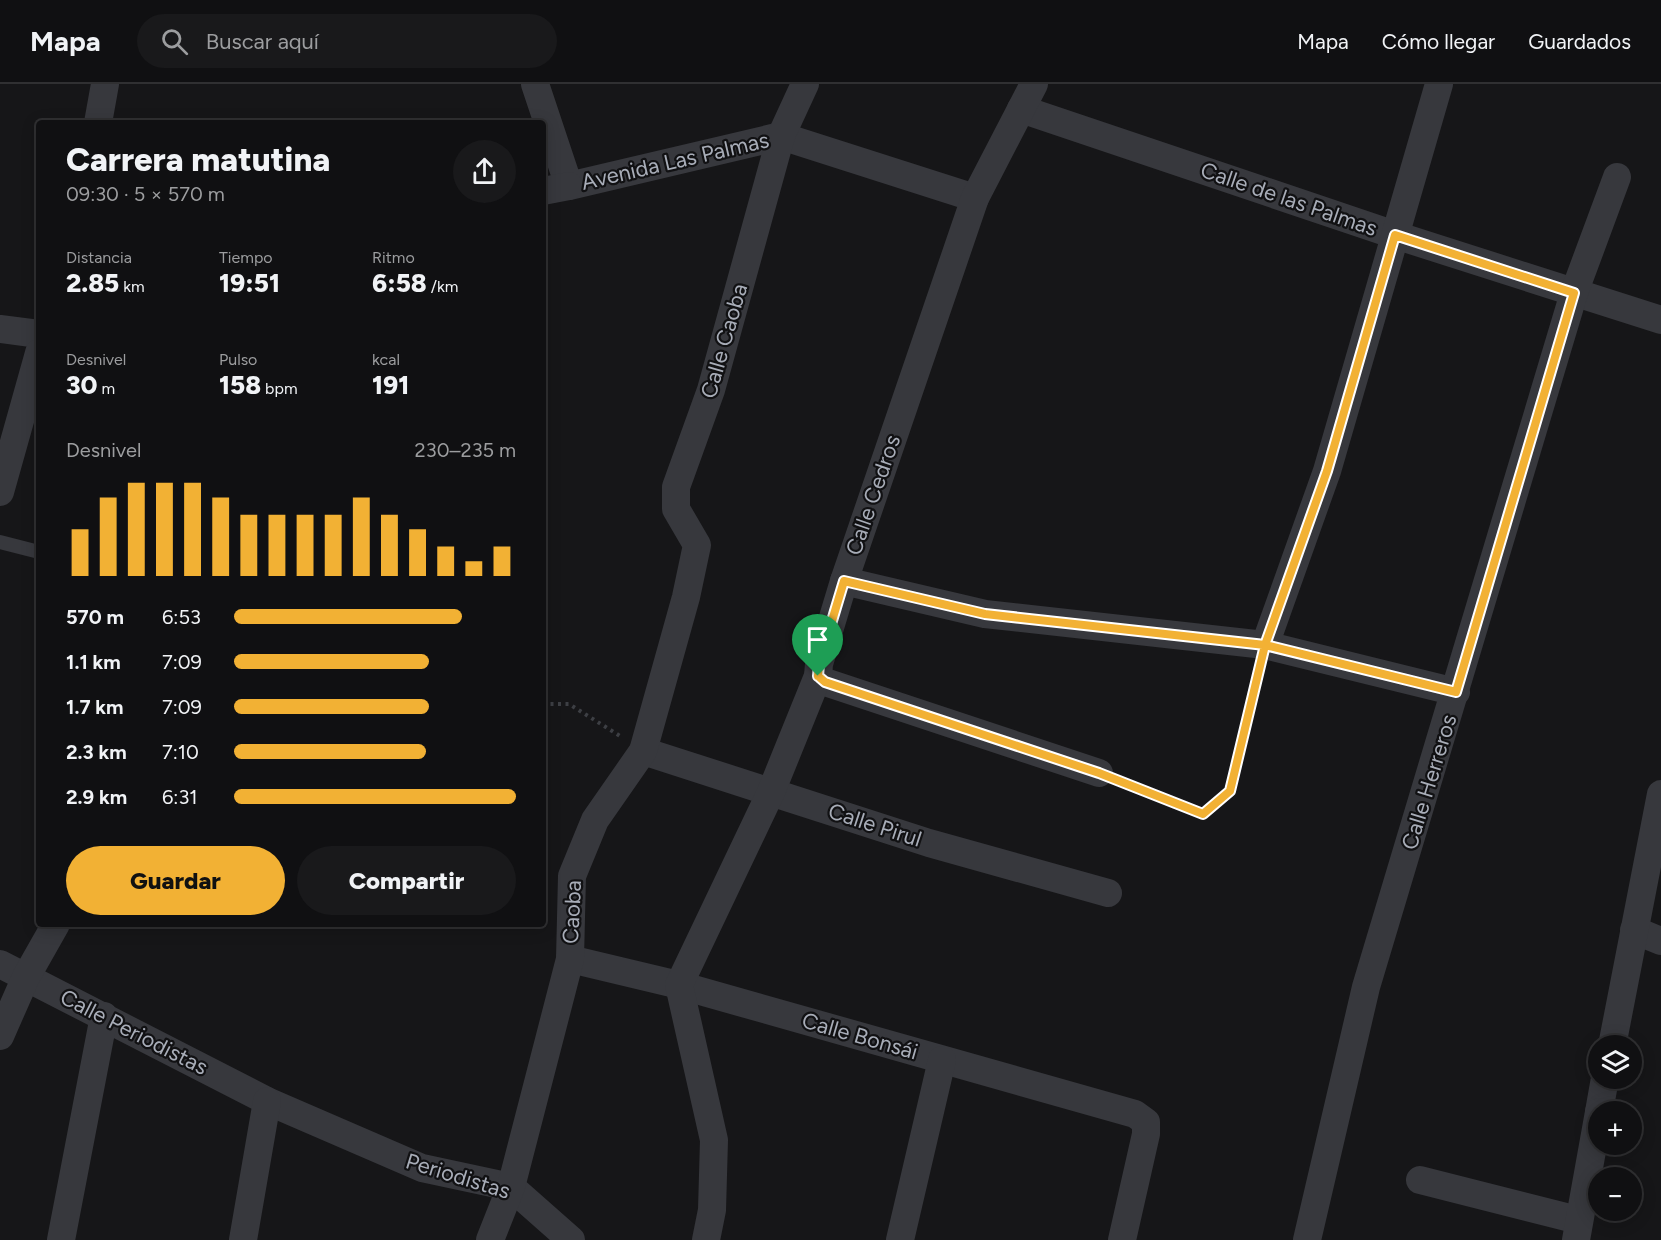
<!DOCTYPE html>
<html lang="es">
<meta charset="utf-8">
<style>
body{margin:0;font-family:Figtree,sans-serif;background:#19191b;color:#f1f3f6;height:100vh;display:flex;flex-direction:column;font-size:22px;white-space:nowrap}
*{box-sizing:border-box;margin:0}
p{font-size:20px;color:#9c9d9f}
.icon{flex:none;width:33px;height:33px;fill:none;stroke:currentColor;stroke-width:2;stroke-linecap:round;stroke-linejoin:round}
.map{position:relative;flex:1;overflow:hidden}
.panel{position:absolute;left:36px;top:36px;width:510px;height:807px;display:flex;flex-direction:column;background:#101012;border-radius:6px;box-shadow:0 3px 15px #0003,0 0 0 2px #303032}
.panel>*{flex:none}
.tools{position:absolute;left:1588px;top:951px;display:grid;gap:12px}
.tools a{display:grid;place-items:center;width:54px;height:54px;border-radius:50%;background:#101012;box-shadow:0 3px 15px #0003,0 0 0 2px #303032;font-size:30px}
.pin{position:absolute;display:grid;place-items:center;width:51px;height:51px;color:#fff;margin:-62px -26px;border-radius:50% 50% 50% 0;rotate:-45deg;box-shadow:0 0 6px #0007}
.pin .icon{rotate:45deg}
.round{display:grid;place-items:center;flex:none;width:63px;height:63px;border-radius:32px;background:#19191b}
.overview{display:flex;align-items:center;justify-content:space-between;height:102px;padding:0 30px}
h1{font-size:33px;font-weight:800;line-height:45px}
.figures{display:grid;grid-template-columns:repeat(3,1fr);gap:9px;height:102px;padding:6px 30px}
.figures div{display:grid;align-content:center}
.figures b{font-size:26px;font-weight:800}
.figures small{font-size:16px;font-weight:400}
.figures p{font-size:16px}
.chart{height:168px;padding:12px 30px}
.chart p{display:flex;justify-content:space-between}
.chart svg{width:100%;height:108px;margin-top:6px;stroke:#f2b134;stroke-width:6}
.button{display:flex;gap:12px;margin-top:auto;padding:12px 30px}
.button a{flex:1;height:69px;border-radius:36px;background:#f2b134;color:#111;font-size:24px;font-weight:800;line-height:69px;text-align:center}
.button a+a{background:#19191b;color:#f1f3f6}
ul{padding:0 30px;list-style:none;font-size:20px}
li{display:grid;grid-template-columns:96px 72px 1fr;align-items:center;height:45px}
li i{height:15px;border-radius:8px;background:#f2b134}
header{display:flex;align-items:center;gap:36px;box-sizing:border-box;height:84px;padding:0 30px;background:#101012;border-bottom:2px solid #303032}
header strong{font-size:28px}
nav{display:flex;gap:33px;margin-inline-start:auto;font-size:21px}
.search{width:420px;height:54px;background:#19191b;display:flex;align-items:center;gap:15px;box-sizing:border-box;padding:0 21px;border-radius:33px;color:#9c9d9f;font-size:22px}
.map>svg:first-child{display:block}
</style>
<header>
<strong>Mapa</strong>
<div class="search"><svg class="icon" aria-label="search" viewBox="0 0 24 24"><circle cx="10" cy="10" r="6"/><path d="M15 15l6 6"/></svg>Buscar aquí</div>
<nav><a>Mapa</a><a>Cómo llegar</a><a>Guardados</a></nav>
</header>
<div class="map">
<svg width="1661" height="1156" viewBox="0 0 1661 1156">
<rect width="100%" height="100%" fill="#161618"/>
<g fill="none" stroke-linecap="round" stroke-linejoin="round">
<g stroke="#3d3f44" stroke-width="4" stroke-dasharray="3 4.5" stroke-linecap="butt">
<path d="M543,620H569L620,652"/>
<path d="M1125,699L1203,730L1230,707L1258,589"/>
</g>
<path stroke="#37383d" stroke-width="14" d="M0,458L39,468"/>
<g stroke="#37383d" stroke-width="28">
<path d="M535,0L569,102L781,52"/>
<path d="M1021,25L1395,151L1661,236"/>
<path d="M98,39L105,0"/>
<path d="M781,52L975,114"/>
<path d="M543,107L569,102"/>
<path d="M0,245L39,250"/>
<path d="M0,408L39,269"/>
<path d="M844,497L985,530L1265,561L1456,608"/>
<path d="M1265,561L1327,387L1439,0"/>
<path d="M818,592L825,598L1099,689"/>
<path d="M643,667L929,759L1108,809"/>
<path d="M1634,846L1661,857"/>
<path d="M570,875L679,901L1135,1030L1146,1038V1050L1122,1156"/>
<path d="M0,880L267,1017L422,1084L511,1103L571,1156"/>
<path d="M0,952L26,893L56,840"/>
<path d="M1612,962L1661,710"/>
<path d="M1599,1028L1605,994"/>
<path d="M1420,1096L1578,1136"/>
<path d="M61,1156L104,932"/>
<path d="M243,1156L267,1017"/>
<path d="M490,1156L511,1103L570,875L572,792L595,736L643,667L686,513L697,461L676,425V403L711,306L781,52L805,0"/>
<path d="M706,1156L712,1126L714,1056L679,901L771,708L818,592L819,580L844,497L975,114L1034,0"/>
<path d="M900,1156L942,976"/>
<path d="M1307,1156L1366,903L1574,209L1617,93"/>
<path d="M1576,1156L1599,1028"/>
</g>
</g>
<g fill="none" stroke-linecap="round" stroke-linejoin="round">
<defs>
<path id="route" d="M818,592L819,580L844,497L985,530L1265,561L1456,608L1574,209L1395,151L1327,387L1265,561L1230,707L1203,730L1099,689L825,598L818,592"/>
</defs>
<use href="#route" stroke="#fff" stroke-width="12"/>
<use href="#route" stroke="#f2b134" stroke-width="8"/>
</g>
<g text-anchor="middle" dominant-baseline="central" stroke-width="4.5" stroke-linejoin="round" paint-order="stroke">
<g font-size="22" fill="#a8adb8" stroke="#111113">
<text transform="translate(675 77) rotate(-13)">Avenida Las Palmas</text>
<text transform="translate(1289 115) rotate(19)">Calle de las Palmas</text>
<text transform="translate(724 257) rotate(-74)">Calle Caoba</text>
<text transform="translate(873 411) rotate(-71)">Calle Cedros</text>
<text transform="translate(1429 698) rotate(-73)">Calle Herreros</text>
<text transform="translate(875 741) rotate(18)">Calle Pirul</text>
<text transform="translate(572 828) rotate(-87)">Caoba</text>
<text transform="translate(134 948) rotate(27)">Calle Periodistas</text>
<text transform="translate(860 952) rotate(16)">Calle Bonsái</text>
<text transform="translate(458 1092) rotate(17)">Periodistas</text>
</g>
</g>
</svg>
<div class="tools">
<a><svg class="icon" aria-label="layers" viewBox="0 0 24 24"><path d="M12 4l9 5-9 5-9-5zM3 14l9 5 9-5"/></svg></a>
<a>+</a>
<a>−</a>
</div>
<div class="pin" style="left:818px;top:592px;background:#1e9e55"><svg class="icon" aria-label="arrive" viewBox="0 0 24 24"><path d="M6 21V4h12l-3 4 3 4H6"/></svg></div>
<section class="panel">
<div class="overview"><div><h1>Carrera matutina</h1><p>09:30 · 5 × 570 m</p></div><a class="round"><svg class="icon" aria-label="share" viewBox="0 0 24 24"><path d="M12 15V3M7 8l5-5 5 5M5 13v7h14v-7"/></svg></a></div>
<div class="figures">
<div><p>Distancia</p><b>2.85<small> km</small></b></div>
<div><p>Tiempo</p><b>19:51</b></div>
<div><p>Ritmo</p><b>6:58<small> /km</small></b></div>
</div>
<div class="figures">
<div><p>Desnivel</p><b>30<small> m</small></b></div>
<div><p>Pulso</p><b>158<small> bpm</small></b></div>
<div><p>kcal</p><b>191</b></div>
</div>
<div class="chart"><p><span>Desnivel</span>230–235 m</p>
<svg viewBox="0 0 160 44" preserveAspectRatio="none"><path d="M5 44V25M15 44V12M25 44V6M35 44V6M45 44V6M55 44V12M65 44V19M75 44V19M85 44V19M95 44V19M105 44V12M115 44V19M125 44V25M135 44V32M145 44V38M155 44V32"/></svg>
</div>
<ul>
<li><b>570 m</b>6:53<i style="width:81%"></i></li>
<li><b>1.1 km</b>7:09<i style="width:69%"></i></li>
<li><b>1.7 km</b>7:09<i style="width:69%"></i></li>
<li><b>2.3 km</b>7:10<i style="width:68%"></i></li>
<li><b>2.9 km</b>6:31<i style="width:100%"></i></li>
</ul>
<div class="button"><a>Guardar</a><a>Compartir</a></div>
</section>
</div>
